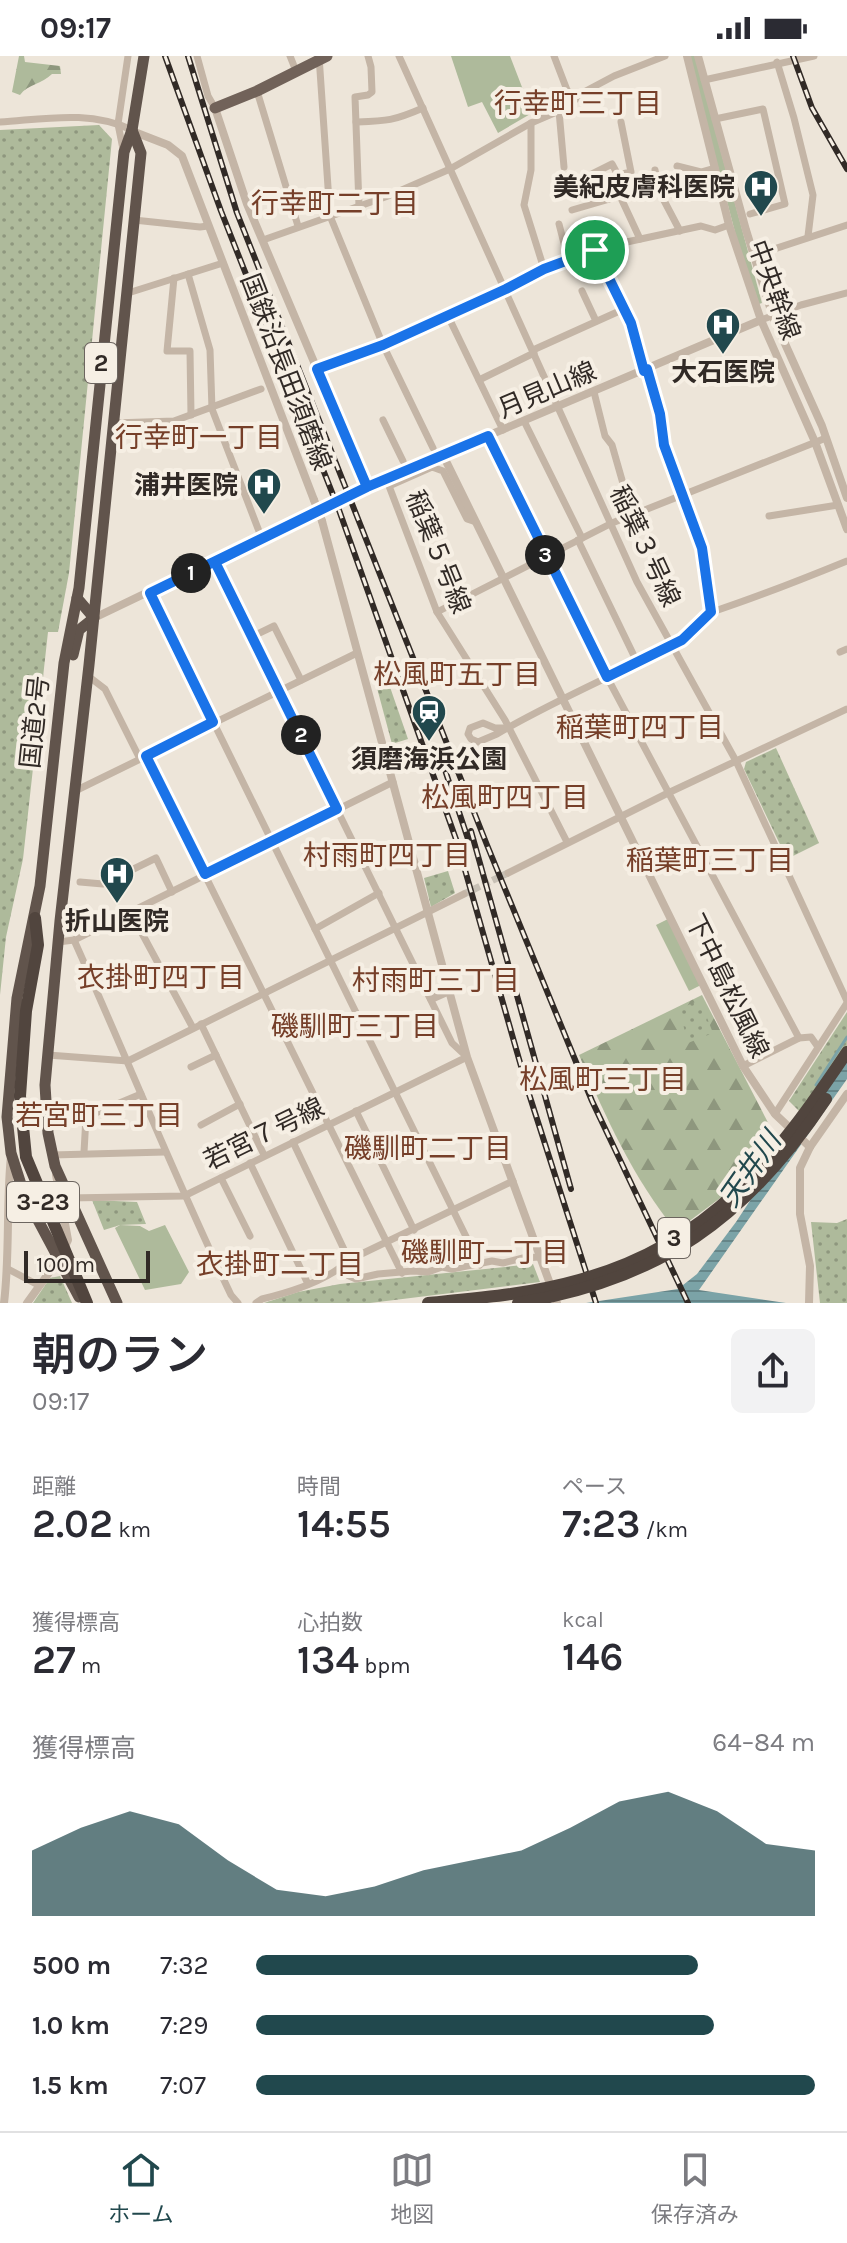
<!DOCTYPE html>
<html lang="ja">
<meta charset="utf-8">
<style>
body{margin:0;font-family:Karla,"Noto Sans JP",sans-serif;background:#f2f2f3;color:#2b2b33;height:100vh;display:flex;flex-direction:column;font-size:30px;white-space:nowrap}
*{box-sizing:border-box;margin:0}
p{font-size:26px;color:#7c7c81}
.icon{flex:none;width:44px;height:44px;fill:none;stroke:currentColor;stroke-width:2;stroke-linecap:round;stroke-linejoin:round}
.map{position:relative;height:1247px;overflow:hidden}
.side{display:flex;flex-direction:column;background:#fff;flex:1}
.side>*{flex:none}
.scale{position:absolute;left:24px;bottom:20px;width:126px;box-sizing:border-box;padding-left:8px;border:4px solid #312a26;border-top:0;font-size:22px;line-height:28px;white-space:nowrap;color:#312a26;-webkit-text-stroke:6px #f6efe4;paint-order:stroke}
.pin{position:absolute;display:grid;place-items:center;width:68px;height:68px;color:#fff;margin:-34px;border:4px solid #fff;border-radius:50%;box-shadow:0 2px 8px #0007}
.km{position:absolute;width:40px;height:40px;margin:-20px;border-radius:50%;background:#222;color:#fff;font-size:22px;line-height:40px;text-align:center}
.round{display:grid;place-items:center;flex:none;width:84px;height:84px;border-radius:12px;background:#f2f2f3}
.headline{display:flex;align-items:center;justify-content:space-between;height:136px;padding:0 32px}
h1{font-size:44px;font-weight:600;line-height:60px}
.figures{display:grid;grid-template-columns:repeat(3,1fr);gap:12px;height:136px;padding:8px 32px}
.figures div{display:grid;align-content:center}
.figures b{font-size:40px;font-weight:600}
.figures small{font-size:22px;font-weight:400}
.figures p{font-size:22px}
.chart{height:224px;padding:16px 32px}
.chart p{display:flex;justify-content:space-between}
.chart svg{width:100%;height:144px;margin-top:8px;fill:#21484d;opacity:.7}
ul{padding:0 32px;list-style:none;font-size:26px}
li{display:grid;grid-template-columns:128px 96px 1fr;align-items:center;height:60px}
li i{height:20px;border-radius:10px;background:#21484d}
.status{display:flex;justify-content:space-between;align-items:center;height:56px;padding:0 40px;background:#fff;direction:ltr}
.status svg{height:22px;fill:currentColor}
.menu{display:flex;justify-content:space-around;align-items:center;height:112px;border-top:2px solid #e1e1e2;background:#fff;font-size:22px;color:#7c7c81}
.menu a{display:grid;justify-items:center;gap:4px}
.menu .active{color:#21484d}
.map>svg:first-child{display:block}
</style>
<div class="status"><b>09:17</b><svg viewBox="0 0 49 12"><path d="M0 12V9h3v3zM5 12V6h3v6zM10 12V3h3v9zM15 12V0h3v12zM26 1h20v11H26zM47 4h2v5h-2z"/></svg></div>
<div class="map">
<svg width="847" height="1247" viewBox="0 0 847 1247">
<defs>
<pattern id="forest-firs" width="22" height="20" patternUnits="userSpaceOnUse" patternTransform="scale(2)"><rect width="22" height="20" fill="#aeba9b"/><path d="M5 1l3.5 6h-7zM16 11l3.5 6h-7z" fill="#8e977e"/></pattern>
<pattern id="park-dots" width="8" height="8" patternUnits="userSpaceOnUse" patternTransform="scale(2)"><rect width="8" height="8" fill="#aeba9b"/><path d="M2 2h.1M6 6h.1" fill="none" stroke="#8e977e" stroke-width="1.8" stroke-linecap="round"/></pattern>
<pattern id="water-rules" width="6" height="5" patternUnits="userSpaceOnUse" patternTransform="scale(2)"><rect width="6" height="5" fill="#7ba3a7"/><path d="M0 2.5h6" fill="none" stroke="#658588"/></pattern>
</defs>
<rect width="100%" height="100%" fill="#ede5d9"/>
<g fill="#aeba9b">
<path d="M451,0H510L532,57L498,77L482,46L468,51Z"/>
<path d="M689,0H695L762,247L759,248L736,180Z"/>
<path d="M668,863L701,929L689,935L656,869Z"/>
<path d="M120,1169L140,1170L149,1175L165,1169L189,1216L181,1228L145,1234L115,1172Z"/>
</g>
<g fill="url(#forest-firs)">
<path d="M19,0H24L25,6L60,10L61,18H52C42,28 28,28 20,39L12,36Z"/>
<path d="M702,939L776,1082L731,1134L676,1175C633,1122 606,1062 579,999Z"/>
</g>
<g fill="url(#park-dots)">
<path d="M99,69L112,83L69,517L58,576H48L23,803L6,881L0,939V74Z"/>
<path d="M386,629L390,631L408,683L392,688L377,632Z"/>
<path d="M776,692L819,787L787,803L744,713L746,706Z"/>
<path d="M448,815L455,837L431,851L424,822Z"/>
<path d="M700,944L713,977L688,987L679,953Z"/>
<path d="M847,956V997L805,1061L789,1045Z"/>
<path d="M92,1144L137,1146L146,1168L120,1169L104,1174Z"/>
<path d="M847,1163V1247H820L811,1166L837,1167Z"/>
<path d="M533,1208L540,1226L370,1247H264L298,1236L340,1228Z"/>
<path d="M60,1220L72,1247H33L50,1222Z"/>
</g>
<path fill="url(#water-rules)" d="M847,998V1023L699,1234L786,1247H586L678,1233L697,1218L736,1166Z"/>
<g fill="none" stroke-linecap="round" stroke-linejoin="round">
<path stroke="#7ba3a7" stroke-width="3" d="M816,1029L847,981"/>
<path stroke="#c7c0b5" stroke-width="7" stroke-dasharray="7 3.5" stroke-linecap="butt" d="M464,838L508,817"/>
<g stroke="#c4b5a6" stroke-width="7">
<path d="M197,0L208,40L215,52"/>
<path d="M290,0L296,15"/>
<path d="M319,0L330,160L383,289L433,392"/>
<path d="M399,0L637,526L736,705L847,945"/>
<path d="M554,0L567,34L575,44"/>
<path d="M777,6L794,62L813,139L808,180"/>
<path d="M704,24L814,0"/>
<path d="M257,35L298,170"/>
<path d="M559,55L564,111"/>
<path d="M715,63L763,53L785,148L750,158"/>
<path d="M0,66C46,63 89,54 132,74"/>
<path d="M356,66C387,65 393,65 423,52"/>
<path d="M531,67V114L524,149L544,213"/>
<path d="M123,93L118,68L128,0"/>
<path d="M677,110L701,116L715,112"/>
<path d="M655,114L659,135L680,175"/>
<path d="M618,119L631,116L621,66"/>
<path d="M574,127L612,108L618,119L620,140L640,183"/>
<path d="M359,150L355,41L368,39L372,36L371,11L368,0"/>
<path d="M572,154L620,140"/>
<path d="M134,164L200,171L208,170"/>
<path d="M559,168L568,203"/>
<path d="M263,184L388,140L450,113L531,67L559,55L582,37L614,20L665,0"/>
<path d="M595,194L631,267L644,315"/>
<path d="M762,197L847,169"/>
<path d="M188,218L210,294L212,353L262,483"/>
<path d="M174,222L167,295H190L191,359"/>
<path d="M582,235L596,265"/>
<path d="M128,237L223,207"/>
<path d="M448,260L503,374"/>
<path d="M761,264L801,249L847,237"/>
<path d="M533,294L624,253"/>
<path d="M317,313L383,289L585,195L701,170L715,174L729,169"/>
<path d="M647,313L660,358L664,389L702,492L711,556"/>
<path d="M479,324L534,297"/>
<path d="M594,336L605,380L612,389L632,459"/>
<path d="M383,364L403,405"/>
<path d="M524,365L582,482"/>
<path d="M114,367L174,365L261,333"/>
<path d="M488,380L607,621L799,982"/>
<path d="M769,460L838,449"/>
<path d="M476,466L467,463L443,415L432,411L389,430L437,556L505,664L567,786"/>
<path d="M578,484L637,606"/>
<path d="M150,537L480,1209"/>
<path d="M437,556L612,467L826,382"/>
<path d="M253,580L274,570L301,624"/>
<path d="M840,596L847,593"/>
<path d="M88,620L105,633L140,703"/>
<path d="M509,672H495L483,667L470,672L468,678L471,683L478,686L497,678C555,644 618,618 678,586C692,579 701,560 715,555C760,540 803,523 847,505"/>
<path d="M146,700L402,1217"/>
<path d="M75,735L357,597"/>
<path d="M508,817L668,737L847,653"/>
<path d="M80,826L103,828L156,802L172,836"/>
<path d="M131,857L193,972"/>
<path d="M315,873L379,837"/>
<path d="M74,884C127,1002 175,1122 231,1239L238,1247"/>
<path d="M58,886L74,884L393,726"/>
<path d="M201,968L264,1099"/>
<path d="M48,999L128,1005L464,838"/>
<path d="M743,1010L799,982L811,981L818,991"/>
<path d="M191,1011L216,999"/>
<path d="M356,1055L414,1174"/>
<path d="M775,1058L847,947"/>
<path d="M201,1069L240,1048"/>
<path d="M293,1086L349,1204"/>
<path d="M84,1096L86,1061L141,1038"/>
<path d="M52,1099L165,1096"/>
<path d="M250,1107L308,1228"/>
<path d="M221,1122L250,1180"/>
<path d="M68,1142L184,1140L467,1001L452,987L215,506"/>
<path d="M8,1213L38,1229"/>
<path d="M338,1215L356,1223L378,1218L413,1215L428,1216L442,1211L452,1213L492,1205L503,1207L523,1202L540,1201"/>
<path d="M256,1247L262,1243C291,1236 328,1225 349,1204L513,1125"/>
</g>
<g stroke="#c4b5a6" stroke-width="8">
<path d="M687,0L729,169L761,264L815,386L847,473"/>
<path d="M698,0L746,174L773,261L822,370L847,442"/>
<path d="M215,52L247,148L367,431"/>
<path d="M132,75L168,89L182,100L314,444"/>
<path d="M443,399L743,1010L775,1058L810,1091"/>
<path d="M322,465L467,1001L557,1247"/>
<path d="M94,562L367,431L761,264"/>
<path d="M431,943L449,935"/>
<path d="M4,1247C10,1198 6,1149 11,1100"/>
<path d="M27,1247L59,1203L68,1184L56,1119"/>
<path d="M809,1247L810,1210L800,1158V1112L810,1091L847,1038"/>
</g>
<path stroke="#716259" stroke-width="11" d="M215,52L257,35L327,0"/>
<g stroke="#61544c" stroke-width="11">
<path d="M73,599L79,574L94,562L77,542"/>
<path d="M79,1241L24,1138L11,1097L7,1061L17,942L40,830L64,607L79,532L124,96L132,74L144,0"/>
<path d="M117,1247L55,1110L48,1077L45,1029L60,865L89,609L141,97L132,74"/>
</g>
<path stroke="#51453e" stroke-width="12" d="M20,1040L26,955L38,889L35,862"/>
<defs>
<g id="rail">
<path d="M165,0L221,155L339,454L457,786L529,1038L596,1247"/>
<path d="M188,0L237,157L487,789L592,1045L688,1247"/>
<path d="M793,0L812,52L847,113"/>
<path d="M440,699L468,783"/>
<path d="M471,775L571,1133"/>
</g>
</defs>
<use href="#rail" stroke="#312a26" stroke-width="6"/>
<use href="#rail" stroke="#f6efe4" stroke-width="3" stroke-dasharray="9" stroke-linecap="butt"/>
<path stroke="#c4b5a6" stroke-width="8" d="M314,444L322,465"/>
<g stroke="#51453e" stroke-width="12">
<path d="M20,1040L26,1101L87,1247"/>
<path d="M428,1247C479,1242 530,1238 579,1224C711,1188 775,1103 847,996"/>
<path d="M518,1247C660,1224 747,1162 826,1043"/>
</g>
</g>
<g fill="none" stroke-linecap="round" stroke-linejoin="round">
<defs>
<path id="route" d="M595,194L544,213L506,233L383,289L317,313L367,431L150,537L213,666L146,700L205,818L337,753L215,506L367,431L488,380L607,621L682,584L711,556L702,492L664,389L660,358L647,313L644,315L631,267L595,194"/>
</defs>
<use href="#route" stroke="#fff" stroke-width="16"/>
<use href="#route" stroke="#1a73e8" stroke-width="10"/>
</g>
<defs>
<symbol id="hospital-pin" viewBox="-11 -11 22 30"><path d="M0 17L-7.5 6A9.5 9.5 0 1 1 7.5 6Z" fill="#21484d" stroke="#f6efe4"/><path d="M-5-5h3v3.5h4V-5h3V5h-3V1.5h-4V5h-3Z" fill="#fff"/></symbol>
<symbol id="station-pin" viewBox="-11 -11 22 30"><path d="M0 17L-7.5 6A9.5 9.5 0 1 1 7.5 6Z" fill="#21484d" stroke="#f6efe4"/><path d="M-3-6H3Q5-6 5-4V2Q5 4 3 4L4.5 6H3L1.5 4h-3L-3 6H-4.5L-3 4Q-5 4-5 2V-4Q-5-6-3-6ZM-3.5-4v3h7v-3ZM-3.5 1v1.5H-2V1ZM2 1v1.5H3.5V1Z" fill="#fff"/></symbol>
</defs>
<g fill-rule="evenodd">
<use href="#hospital-pin" x="741" y="111" width="40" height="54"/>
<use href="#hospital-pin" x="703" y="249" width="40" height="54"/>
<use href="#hospital-pin" x="244" y="409" width="40" height="54"/>
<use href="#station-pin" x="409" y="636" width="40" height="54"/>
<use href="#hospital-pin" x="97" y="798" width="40" height="54"/>
</g>
<g text-anchor="middle" dominant-baseline="central" stroke-width="8" stroke-linejoin="round" paint-order="stroke">
<g fill="#f6efe4" stroke="#6c655f" stroke-width="2">
<rect x="85" y="287" width="32" height="40" rx="6"/>
<rect x="7" y="1126" width="72" height="40" rx="6"/>
<rect x="658" y="1162" width="32" height="40" rx="6"/>
</g>
<g font-size="24" font-weight="bold" fill="#312a26">
<text x="101" y="307">2</text>
<text x="43" y="1146">3-23</text>
<text x="674" y="1182">3</text>
</g>
<g font-size="26" font-weight="bold" fill="#312a26" stroke="#f6efe4">
<text x="735" y="131" text-anchor="end">美紀皮膚科医院</text>
<text x="723" y="316">大石医院</text>
<text x="238" y="429" text-anchor="end">浦井医院</text>
<text x="429" y="703">須磨海浜公園</text>
<text x="117" y="865">折山医院</text>
</g>
<g font-size="26" fill="#312a26" stroke="#f6efe4">
<text transform="translate(774 234) rotate(70)">中央幹線</text>
<text transform="translate(286 316) rotate(69)">国鉄沿長田須磨線</text>
<text transform="translate(547 334) rotate(-23)">月見山線</text>
<text transform="translate(645 490) rotate(65)">稲葉３号線</text>
<text transform="translate(438 496) rotate(68)">稲葉５号線</text>
<text transform="translate(35 666) rotate(-84)">国道2号</text>
<text transform="translate(727 930) rotate(64)">下中島松風線</text>
<text transform="translate(264 1078) rotate(-26)">若宮７号線</text>
</g>
<g font-size="28" fill="#763f29" stroke="#f6efe4">
<text x="578" y="47">行幸町三丁目</text>
<text x="335" y="147">行幸町二丁目</text>
<text x="199" y="381">行幸町一丁目</text>
<text x="457" y="618">松風町五丁目</text>
<text x="640" y="671">稲葉町四丁目</text>
<text x="505" y="741">松風町四丁目</text>
<text x="387" y="799">村雨町四丁目</text>
<text x="710" y="804">稲葉町三丁目</text>
<text x="161" y="921">衣掛町四丁目</text>
<text x="436" y="924">村雨町三丁目</text>
<text x="355" y="970">磯馴町三丁目</text>
<text x="603" y="1023">松風町三丁目</text>
<text x="99" y="1059">若宮町三丁目</text>
<text x="428" y="1092">磯馴町二丁目</text>
<text x="485" y="1196">磯馴町一丁目</text>
<text x="280" y="1208">衣掛町二丁目</text>
</g>
<g font-size="28" font-style="italic" fill="#21484d" stroke="#f6efe4">
<text transform="translate(750 1113) rotate(-55)">天井川</text>
</g>
</g>
</svg>
<div class="scale">100 m</div>
<div class="pin" style="left:595px;top:194px;background:#1e9e55"><svg class="icon" aria-label="arrive" viewBox="0 0 24 24"><path d="M6 21V4h12l-3 4 3 4H6"/></svg></div>
<b class="km" style="left:191px;top:517px">1</b>
<b class="km" style="left:301px;top:679px">2</b>
<b class="km" style="left:545px;top:499px">3</b>
</div>
<section class="side">
<div class="headline"><div><h1>朝のラン</h1><p>09:17</p></div><a class="round"><svg class="icon" aria-label="share" viewBox="0 0 24 24"><path d="M12 15V3M7 8l5-5 5 5M5 13v7h14v-7"/></svg></a></div>
<div class="figures">
<div><p>距離</p><b>2.02<small> km</small></b></div>
<div><p>時間</p><b>14:55</b></div>
<div><p>ペース</p><b>7:23<small> /km</small></b></div>
</div>
<div class="figures">
<div><p>獲得標高</p><b>27<small> m</small></b></div>
<div><p>心拍数</p><b>134<small> bpm</small></b></div>
<div><p>kcal</p><b>146</b></div>
</div>
<div class="chart"><p><span>獲得標高</span>64–84 m</p>
<svg viewBox="0 0 160 44" preserveAspectRatio="none"><path d="M0 44V24L10 17L20 12L30 16L40 27L50 36L60 38L70 35L80 30L90 27L100 24L110 17L120 9L130 6L140 12L150 22L160 24V44z"/></svg>
</div>
<ul>
<li><b>500 m</b>7:32<i style="width:79%"></i></li>
<li><b>1.0 km</b>7:29<i style="width:82%"></i></li>
<li><b>1.5 km</b>7:07<i style="width:100%"></i></li>
</ul>
</section>
<nav class="menu">
<a class="active"><svg class="icon" aria-label="home" viewBox="0 0 24 24"><path d="M3 11l9-7 9 7M6 9v11h12V9"/></svg>ホーム</a>
<a><svg class="icon" aria-label="map" viewBox="0 0 24 24"><path d="M3 6l6-2 6 2 6-2v14l-6 2-6-2-6 2zM9 4v14M15 6v14"/></svg>地図</a>
<a><svg class="icon" aria-label="saved" viewBox="0 0 24 24"><path d="M7 4h10v16l-5-4-5 4z"/></svg>保存済み</a>
</nav>
